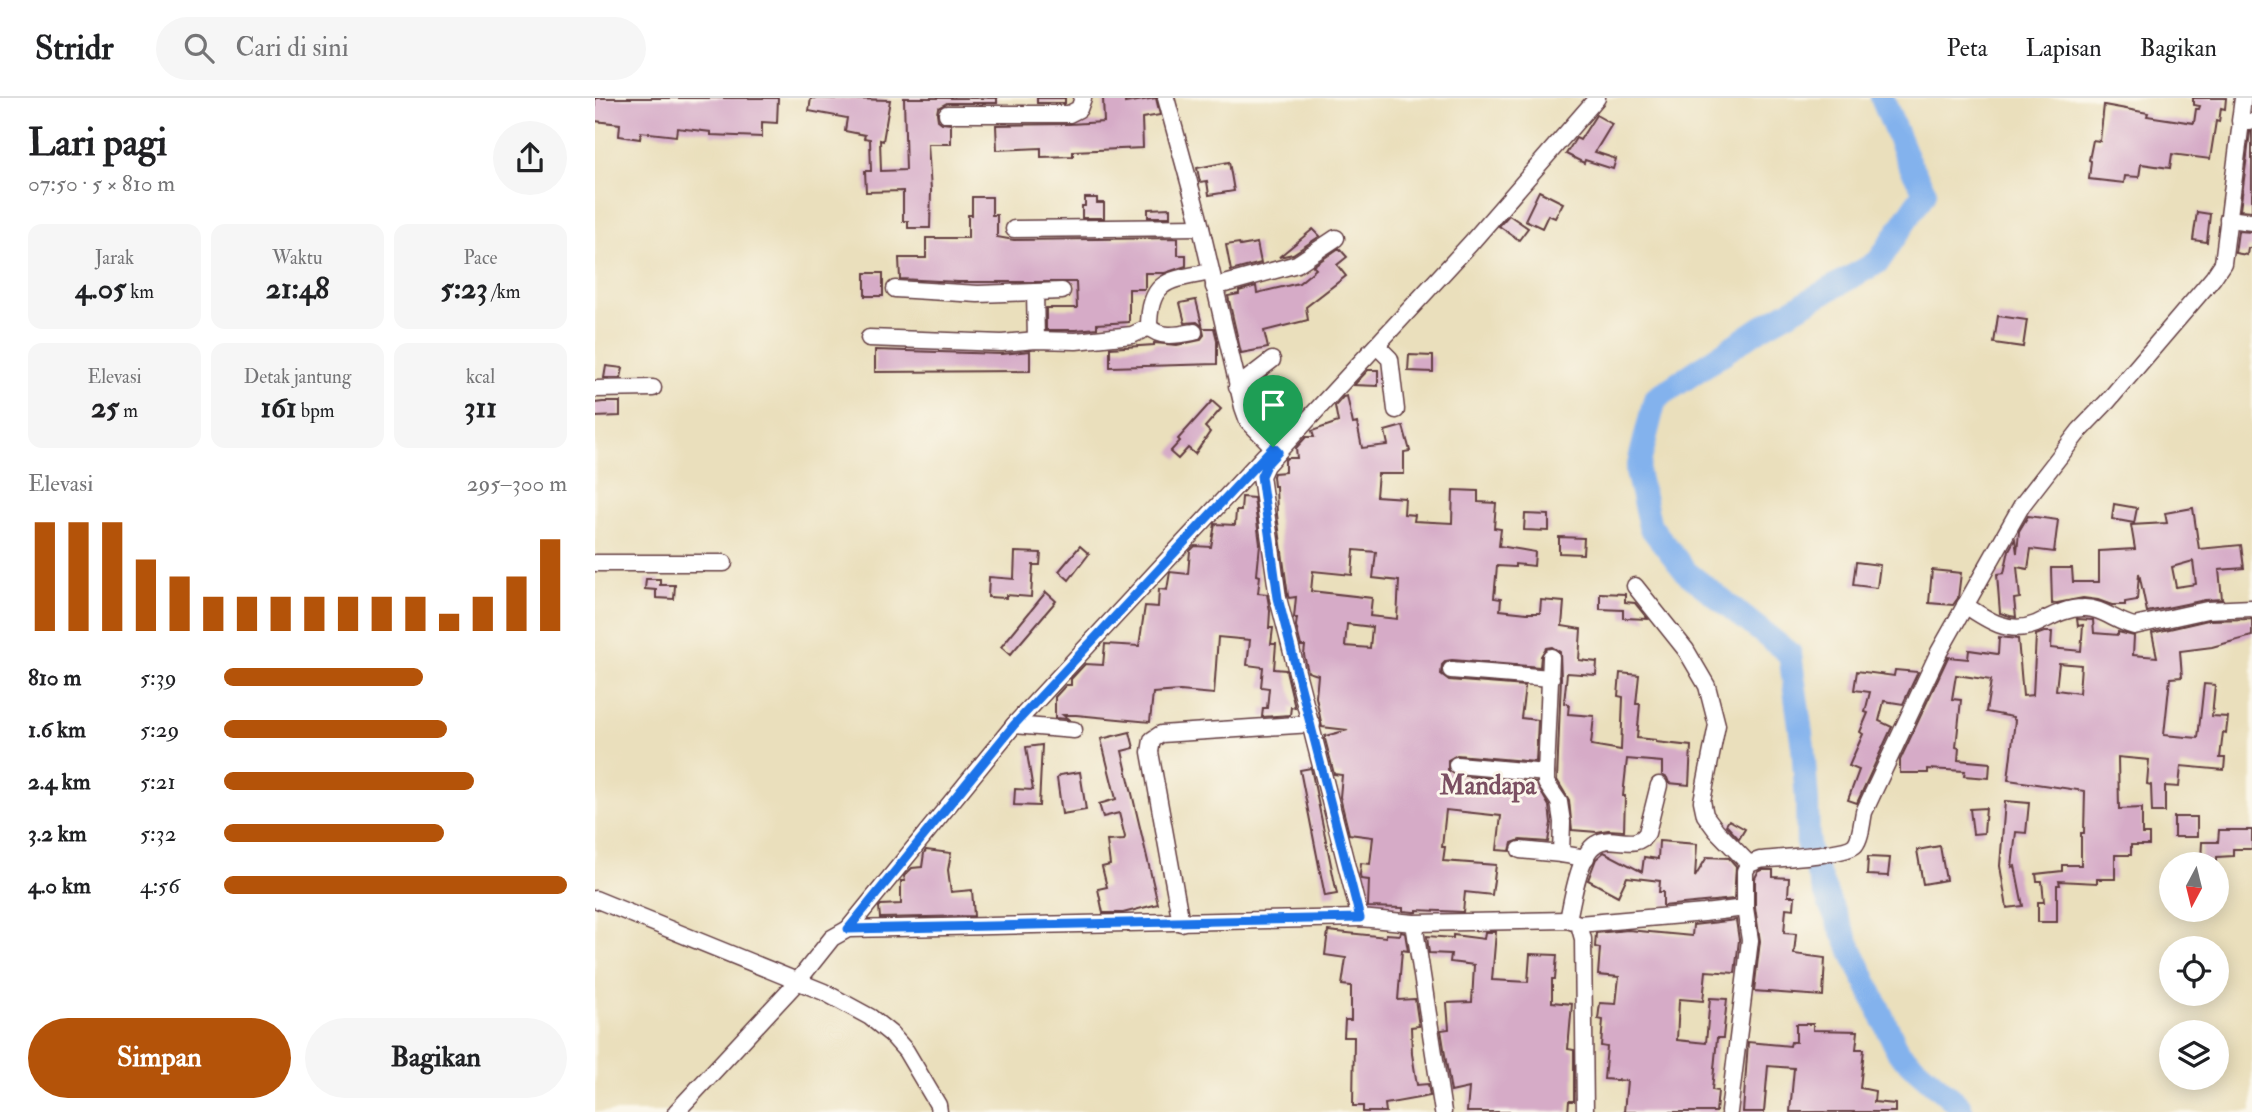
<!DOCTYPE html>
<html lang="id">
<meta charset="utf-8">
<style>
body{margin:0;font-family:"IM FELL Double Pica",serif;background:#f6f6f6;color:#202124;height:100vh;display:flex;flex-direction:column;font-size:26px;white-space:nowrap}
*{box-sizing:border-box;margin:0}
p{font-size:23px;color:#757577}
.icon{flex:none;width:38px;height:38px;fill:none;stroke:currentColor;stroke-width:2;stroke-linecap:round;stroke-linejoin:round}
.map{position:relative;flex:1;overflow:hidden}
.details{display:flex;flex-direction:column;background:#fff;width:595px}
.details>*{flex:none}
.needle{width:46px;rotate:187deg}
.fabs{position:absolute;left:1564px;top:754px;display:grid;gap:14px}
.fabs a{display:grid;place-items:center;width:70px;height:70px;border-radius:50%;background:#fff;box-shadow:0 4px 18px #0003;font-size:35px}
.pin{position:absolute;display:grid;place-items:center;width:60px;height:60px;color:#fff;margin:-72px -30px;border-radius:50% 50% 50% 0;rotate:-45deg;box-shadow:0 0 7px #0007}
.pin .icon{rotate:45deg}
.round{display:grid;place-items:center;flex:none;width:74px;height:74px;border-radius:37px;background:#f6f6f6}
.summary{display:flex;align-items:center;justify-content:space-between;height:119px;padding:0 28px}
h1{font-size:38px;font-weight:800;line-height:52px}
.figures{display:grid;grid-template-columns:repeat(3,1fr);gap:10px;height:119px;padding:7px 28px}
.figures div{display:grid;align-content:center;border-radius:14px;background:#f6f6f6;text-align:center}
.figures b{font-size:30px;font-weight:800}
.figures small{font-size:19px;font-weight:400}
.figures p{font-size:19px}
.chart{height:196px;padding:14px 28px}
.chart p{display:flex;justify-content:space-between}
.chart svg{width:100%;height:126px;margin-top:7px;stroke:#b45309;stroke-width:6}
.button{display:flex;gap:14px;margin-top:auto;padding:14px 28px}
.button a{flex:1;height:80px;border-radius:42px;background:#b45309;color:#fff;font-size:28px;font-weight:800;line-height:80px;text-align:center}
.button a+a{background:#f6f6f6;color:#202124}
ul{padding:0 28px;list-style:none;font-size:23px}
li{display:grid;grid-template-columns:112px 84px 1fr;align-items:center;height:52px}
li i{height:18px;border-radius:9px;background:#b45309}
header{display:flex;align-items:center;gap:42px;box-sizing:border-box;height:98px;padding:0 35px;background:#fff;border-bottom:2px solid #e0e0e0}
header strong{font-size:33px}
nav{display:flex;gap:38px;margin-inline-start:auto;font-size:24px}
.search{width:490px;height:63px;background:#f6f6f6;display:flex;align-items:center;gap:18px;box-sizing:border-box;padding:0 24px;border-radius:38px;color:#757577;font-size:26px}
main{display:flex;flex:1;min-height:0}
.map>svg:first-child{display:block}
</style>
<header>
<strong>Stridr</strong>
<div class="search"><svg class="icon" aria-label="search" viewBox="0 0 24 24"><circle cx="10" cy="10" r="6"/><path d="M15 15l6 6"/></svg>Cari di sini</div>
<nav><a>Peta</a><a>Lapisan</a><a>Bagikan</a></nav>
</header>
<main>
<section class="details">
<div class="summary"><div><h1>Lari pagi</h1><p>07:50 · 5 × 810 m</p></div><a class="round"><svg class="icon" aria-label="share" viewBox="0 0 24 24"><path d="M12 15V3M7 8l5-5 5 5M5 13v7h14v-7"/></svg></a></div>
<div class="figures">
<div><p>Jarak</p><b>4.05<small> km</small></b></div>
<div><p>Waktu</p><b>21:48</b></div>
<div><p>Pace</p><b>5:23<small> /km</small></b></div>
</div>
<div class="figures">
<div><p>Elevasi</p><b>25<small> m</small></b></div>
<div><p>Detak jantung</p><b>161<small> bpm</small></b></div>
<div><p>kcal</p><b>311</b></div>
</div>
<div class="chart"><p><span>Elevasi</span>295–300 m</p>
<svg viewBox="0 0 160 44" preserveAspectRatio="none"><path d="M5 44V6M15 44V6M25 44V6M35 44V19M45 44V25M55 44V32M65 44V32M75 44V32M85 44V32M95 44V32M105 44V32M115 44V32M125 44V38M135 44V32M145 44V25M155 44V12"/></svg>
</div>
<ul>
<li><b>810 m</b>5:39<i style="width:58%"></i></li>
<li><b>1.6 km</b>5:29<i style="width:65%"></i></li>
<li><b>2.4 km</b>5:21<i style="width:73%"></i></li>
<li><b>3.2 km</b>5:32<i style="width:64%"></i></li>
<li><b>4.0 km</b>4:56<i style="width:100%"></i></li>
</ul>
<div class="button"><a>Simpan</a><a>Bagikan</a></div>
</section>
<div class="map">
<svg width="1657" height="1014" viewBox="0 0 1657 1014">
<rect width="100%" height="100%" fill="#fbf7ec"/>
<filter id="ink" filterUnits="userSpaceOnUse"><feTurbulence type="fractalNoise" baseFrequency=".0143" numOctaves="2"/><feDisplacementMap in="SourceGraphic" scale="14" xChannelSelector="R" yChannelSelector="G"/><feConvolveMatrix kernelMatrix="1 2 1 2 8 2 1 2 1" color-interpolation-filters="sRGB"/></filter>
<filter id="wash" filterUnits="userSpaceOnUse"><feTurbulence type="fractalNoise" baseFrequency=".00686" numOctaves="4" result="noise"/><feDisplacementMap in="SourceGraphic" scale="28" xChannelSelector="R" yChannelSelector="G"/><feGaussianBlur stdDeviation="1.57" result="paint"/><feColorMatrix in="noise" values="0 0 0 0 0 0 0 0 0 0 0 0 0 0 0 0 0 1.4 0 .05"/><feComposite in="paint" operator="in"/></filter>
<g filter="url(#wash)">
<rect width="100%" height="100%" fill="#eadfbc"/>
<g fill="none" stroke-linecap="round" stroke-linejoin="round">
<path stroke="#83b2ed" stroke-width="24" d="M1287,0L1313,63L1330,94L1283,164L1167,229L1060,301L1042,374L1055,428L1091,474L1195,556L1208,649L1212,704L1213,751L1235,806L1304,955L1364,1007L1367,1014"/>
</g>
<g id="blocks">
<g fill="#d6abc7" fill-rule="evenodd">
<path d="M0,0H183L182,25L167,24V39L116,37V34L82,30L81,38L46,34L45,41L24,38L25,26L0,23Z"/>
<path d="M216,0L295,2L288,43L285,42L286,73L311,72L309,0H402V5H352L343,10L342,15L343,22L347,25L356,26V46H333L336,92L335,130H313V123H308V93L271,94L270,73H276L275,41L269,40L270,37L250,33L252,20L214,13Z"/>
<rect x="442" y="0" width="28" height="5"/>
<path d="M508,0H530V5L561,0L565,17L547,20L548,50L478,53V58L446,59V50L402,52L401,27L474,26L509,24Z"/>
<path d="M1598,0H1631L1630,11L1626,10L1624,24L1621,23L1615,61L1577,56L1575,70L1546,66L1544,79L1530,78L1529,85L1494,81L1496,63L1494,62L1498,42L1505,43L1509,7L1553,15L1552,18L1599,25L1601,11H1604L1605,8L1598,7Z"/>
<path d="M1001,17L1017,26L1000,54L1021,61L1018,71L990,62L989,65L971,56L981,40L985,42Z"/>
<path d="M1655,34H1657V113L1645,112Z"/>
<path d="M634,64L639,93L614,97L612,83L605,84L602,70Z"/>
<path d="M944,93L968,105L960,120L953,117L947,130L930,122Z"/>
<path d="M377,99H397V117H402V139L419,142L583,140V157H591V168L570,175H550V191H534V224L502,226V230L481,232H451V210H482L481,184H363L305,181L304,160H331V140H373V117H377Z"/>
<path d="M490,100H502V105H509V120H487V108H490Z"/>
<path d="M575,110V119H553V111Z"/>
<path d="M1602,114L1615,116L1612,144L1598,142Z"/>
<path d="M914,117L933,130L924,142L904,128Z"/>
<path d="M718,131L725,138L698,156L684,159Z"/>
<path d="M1643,133L1657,134V150H1653L1652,157L1640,155Z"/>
<path d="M644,145L645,148L662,145L666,165L636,173L631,147Z"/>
<path d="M744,150L752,159L742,167L751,178L711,209L713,222L669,233L673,250L646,255L633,198L644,196V193L661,188L662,195L704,185L721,171L718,168Z"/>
<rect x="270" y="175" width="18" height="23"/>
<path d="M601,202L608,230H619L622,242V266L515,269V250L559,247V245L582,247L605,242L609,237L607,228L602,224L590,225L585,205Z"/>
<path d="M1403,218L1432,222L1428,249L1399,245Z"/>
<path d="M280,252L407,256L435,253V273L280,274Z"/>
<path d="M814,257L838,258V274L813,273Z"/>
<path d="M11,268L28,270L26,280H9Z"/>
<path d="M773,272H783V288L759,287Z"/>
<path d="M752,298L758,326L762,325L767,350L793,347L790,333L808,328L815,353L809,354V376H783L781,398L810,400L809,416L820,417L819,423L857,425L858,392L883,393V404L901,405L899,430L906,431L904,448L940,454L939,468L920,466V469L902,468L899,500L906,501L905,512L932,515H945L946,502L969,504L967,528L986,531L984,562L1002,564L1001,577L972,575L969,605L974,606L973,616L999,618L996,647L1026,652L1028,599L1023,598L1025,575L1044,577L1041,606H1045L1042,640L1061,642V644L1096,648L1094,687L1074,685L1072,680L1067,677V664L1032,661L1028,698H1030L1029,733L1013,732L1002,734L977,732L974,702L962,682L966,580L965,554L957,549L951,550L946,558L945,569L857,562L851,563L847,567L846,576L854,582L930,588L926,620L943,622L941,664L862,657L853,662V672L861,677L941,685L954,708L956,725L953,744L925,742L917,745L915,753L902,752L906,718L851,712L847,749H850L848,763L901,767L897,797L870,794L868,814L822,812V814H819L808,813V810L773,809L774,782L766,781L765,777L766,765L775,766L778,739L754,736L745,699L747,677L739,676L730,641V638L753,632L727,629L721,599L723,577L713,574L709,557L710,548H706L701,528L702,520H699L701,499L694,500L693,498L682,417L681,388H679L678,378L679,375L690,374V362L692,360H702L701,350L711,339H719L717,333L743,324L740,308L748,299ZM759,452L781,454L778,480L804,483L802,521L775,518L777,500L716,493L718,473L757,477ZM752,526L777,529L775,550L750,548Z"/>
<path d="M617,303L626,311L610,329L615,334L600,356L593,350L583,361L575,354L585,343L583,341Z"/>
<path d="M8,304H25V318L0,319V305Z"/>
<path d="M647,399L659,400L665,446L662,477L665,478L663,495L672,496L675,513L674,530H678L676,546H681L679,571L691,572L700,610L696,609L695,617L667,619L668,610H672L674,590L666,589L668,569L652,567L655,542L623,539L619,596L585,593L558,595L555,624L481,617H468L473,621L460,620V599L471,587H476V581L490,566L508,567L510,546L544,548L550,508L563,509L564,491L572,492L575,474L593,476L595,453L600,448L616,449L620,426L640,427L641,413H646Z"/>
<path d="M1519,406L1542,410L1539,425L1517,421Z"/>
<path d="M1598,410L1604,451L1646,447L1649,470L1624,472L1627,501L1610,502L1552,514L1544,475L1542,502L1530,504V507H1517L1503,502L1488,500L1457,506L1456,470H1477L1478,484H1504V453L1540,451L1536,427L1572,425L1570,415ZM1598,463L1601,486L1581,489L1577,469Z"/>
<path d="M930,416L954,417V433L929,432Z"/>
<path d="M1433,418L1463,422L1459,454L1436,451L1433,471L1422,469L1425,500L1419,501L1421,519L1415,518L1405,515L1402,476L1409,475L1414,452L1420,441L1422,455L1424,433Z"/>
<path d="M964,439L989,440L988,456L964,455Z"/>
<path d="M485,448L494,456L474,482L464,473Z"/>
<path d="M420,454L446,455L445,467H438L436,499L411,497V500L393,499L394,479L419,481Z"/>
<path d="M1261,464L1285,467L1282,490L1258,487Z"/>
<path d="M1337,472L1366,475L1363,500L1358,507L1334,505Z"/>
<path d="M51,481H65V487H80L79,501L61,500V492L50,491Z"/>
<path d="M451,494L461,503L415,557L406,549Z"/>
<path d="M1005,495L1030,496V504L1040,505L1053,521L1028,520V512L1005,511Z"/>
<path d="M1482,521L1498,522L1499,535L1523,537V534L1539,538L1538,557L1562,559L1557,535L1613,522L1657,521V538L1617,549L1585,553L1587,579L1575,580L1569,637L1603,640L1609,586L1620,587L1617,618L1633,619L1631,635L1628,634L1625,660H1630L1629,672L1586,668L1584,689L1570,688V714H1557L1556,687L1552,686L1554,662L1523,659L1524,711L1547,710V736H1554V747H1536V757H1520V781H1502V785L1464,783L1465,787H1462V824H1443V804H1449L1447,783H1442L1441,776L1467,773V767H1486V735H1489L1490,693L1413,682L1420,622L1418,621V619L1391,614L1396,582L1361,577L1357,601L1366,602L1361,649L1364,650L1363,662L1395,665L1394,680L1369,678L1370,673L1333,671V675H1305V662L1353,559L1373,561L1374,552L1403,556L1404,539L1423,541L1428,598L1438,597L1441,537L1449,534H1457L1456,550L1486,553L1488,527L1483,528ZM1464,565L1486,567L1484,595L1461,592Z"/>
<path d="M1300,572L1323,574L1308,606L1289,603L1284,623L1297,629L1262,705L1253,702L1264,672L1254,668L1268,636L1265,634L1273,615L1270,614L1275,594L1259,592L1262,573L1299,578Z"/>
<path d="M535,634L539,650L527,653L563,806L528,815H508L503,791L512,789L507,769L515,767L512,743L529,742L530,739L524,715L508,719L504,706L521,701L506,641Z"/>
<path d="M447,647L444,708L419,707L420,691L438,692L431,649Z"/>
<path d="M716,670L742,796L730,798L705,672Z"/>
<path d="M485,674L491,712L467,716L462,680L465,677Z"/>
<path d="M1410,703L1434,705L1431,735L1421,734L1417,769L1420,768L1428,808L1412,810L1405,768Z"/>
<path d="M1391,710L1389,735L1378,736L1375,711Z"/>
<rect x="1579" y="719" width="23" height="20"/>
<path d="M1134,722L1150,731L1144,741L1131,727Z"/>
<path d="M1624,732H1657V751H1638V758L1622,759V763H1606L1607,744H1623Z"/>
<path d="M1064,743L1102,746L1100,779L1112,759L1134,760L1141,768L1139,801L1068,808V794H1064L1065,783L1032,779L1023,798L993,782L1001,761L1009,754L1047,774L1049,759L1063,761Z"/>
<path d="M1345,748L1351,782L1328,786L1322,752Z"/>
<path d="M331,752L356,755L353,772L356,794L377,792L379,818L285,820L284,809L286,807L306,806V783H310L309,778L317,770L327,769L329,755Z"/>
<path d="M1273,759L1295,760L1293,778L1272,777Z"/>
<path d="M1167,772H1178V779L1194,780L1193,798H1200L1199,811L1191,810L1189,835L1201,836L1199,856L1230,860L1228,898L1159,893L1165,843L1160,809V780L1163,774Z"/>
<path d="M1141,822L1144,842L1140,875L1111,873L1108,903L1085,901L1084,903L1082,942L1111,945L1115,900L1132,901L1128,940H1122L1117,992L1123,993L1121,1014H1029L1032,983L1009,981L1012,949L1006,948L1008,922L1003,921L1005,905L1021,906L1024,879L1003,877L1005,850L1000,849L1001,835L1033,832L1097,838L1098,827Z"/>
<path d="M733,833L791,839V836L805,837L806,834L810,835L813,853L807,852L803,902L820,901L824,928L816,929L817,956L822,987L833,986L835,998L790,1006L791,1014H768V1008H758L759,939H749L750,922H756V888L747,887L751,860L730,857Z"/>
<path d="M890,834H901L897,882L933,884L935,856L962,857L960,881H957V904L977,906L973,951L979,952V1003H974L973,1014H872L874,990L856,994L846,932L854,931L852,905L877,904L879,867L855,864L856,856L834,855L832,838L858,840V837L889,841Z"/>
<path d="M1201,926H1218V932L1263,933L1261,951H1269L1265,990L1280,993L1279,1004L1300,1006V1014H1195L1199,970L1173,968L1169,1014H1148L1153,944L1195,948L1196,944H1201Z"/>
</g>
</g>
</g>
<g filter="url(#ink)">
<use href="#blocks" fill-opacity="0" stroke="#623c41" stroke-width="2"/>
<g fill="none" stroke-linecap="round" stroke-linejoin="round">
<defs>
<g id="street">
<path d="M571,0L603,117L648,309L653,323L683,354"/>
<path d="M1648,0L1645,23L1655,24"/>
<path d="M352,16H474L484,11L488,0"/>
<path d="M1633,121L1657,124"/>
<path d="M419,131L606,129"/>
<path d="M619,189L702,166L741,140"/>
<path d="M300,191L383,196L467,193"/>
<path d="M440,194L441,242"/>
<path d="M554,229C566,241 583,237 599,234"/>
<path d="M274,240L407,245L441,242L481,243L537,237L554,229C554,180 576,182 616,174"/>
<path d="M782,248L795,261L801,312"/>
<path d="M642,289L677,262"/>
<path d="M0,291L58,290"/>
<path d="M0,465H129"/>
<path d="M1040,488L1091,552L1112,588L1122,627L1107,703L1110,717L1121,732L1154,766"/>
<path d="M1370,507C1392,522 1414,537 1441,526C1456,519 1470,510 1488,510C1506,509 1521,524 1539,528L1612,512L1657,510"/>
<path d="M956,559L951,675V685L964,704L967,724L966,756L991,760"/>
<path d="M856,572L956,580"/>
<path d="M419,627L479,632"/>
<path d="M862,667L951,675"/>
<path d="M925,752L966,756"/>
<path d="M0,801L229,894L275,919L296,936L311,953L343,1007L344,1014"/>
<path d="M973,822C977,803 984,756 1001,746C1017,735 1040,754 1052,735L1064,687"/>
<path d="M586,825L555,654L557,642L566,636L717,626"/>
<path d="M819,825L848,1014"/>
<path d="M984,826L1109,815L1150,810V773L1154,766L1165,762C1183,760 1250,757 1260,747C1266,740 1267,723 1269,714L1344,554L1427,407L1485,332L1512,304L1618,180L1628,165L1646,24"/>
<path d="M253,831L419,627L670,357"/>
<path d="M81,1014L202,884L237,840L253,831L765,820"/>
<path d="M990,1014L988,841L984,826L973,822L819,825L765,820L683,500L666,378L671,367L875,146L1002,0"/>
<path d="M1134,1014L1155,842L1150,810"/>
</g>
</defs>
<use href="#street" stroke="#623c41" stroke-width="19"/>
<use href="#street" stroke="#fff" stroke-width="16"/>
</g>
</g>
<g fill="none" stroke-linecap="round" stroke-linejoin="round" filter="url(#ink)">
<defs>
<path id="route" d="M678,349L683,354L671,367L666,378L683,500L765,820L253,831L419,627Z"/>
</defs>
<use href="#route" stroke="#fff" stroke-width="14"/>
<use href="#route" stroke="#1a73e8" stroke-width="9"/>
</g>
<g text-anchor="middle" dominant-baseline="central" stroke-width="6" stroke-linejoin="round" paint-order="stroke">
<g font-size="26" font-weight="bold" fill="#7b5062" stroke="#fbf7ec">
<text x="893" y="688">Mandapa</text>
</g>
</g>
</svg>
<div class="fabs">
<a><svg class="needle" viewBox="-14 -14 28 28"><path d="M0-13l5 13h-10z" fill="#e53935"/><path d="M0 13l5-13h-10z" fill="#757577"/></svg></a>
<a><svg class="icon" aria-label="locate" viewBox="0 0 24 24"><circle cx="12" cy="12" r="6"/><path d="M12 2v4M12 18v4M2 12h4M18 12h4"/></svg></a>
<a><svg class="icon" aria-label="layers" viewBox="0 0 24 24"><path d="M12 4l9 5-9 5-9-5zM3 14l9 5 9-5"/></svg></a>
</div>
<div class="pin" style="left:678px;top:349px;background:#1e9e55"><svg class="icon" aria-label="arrive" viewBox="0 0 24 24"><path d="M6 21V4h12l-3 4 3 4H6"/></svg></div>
</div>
</main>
